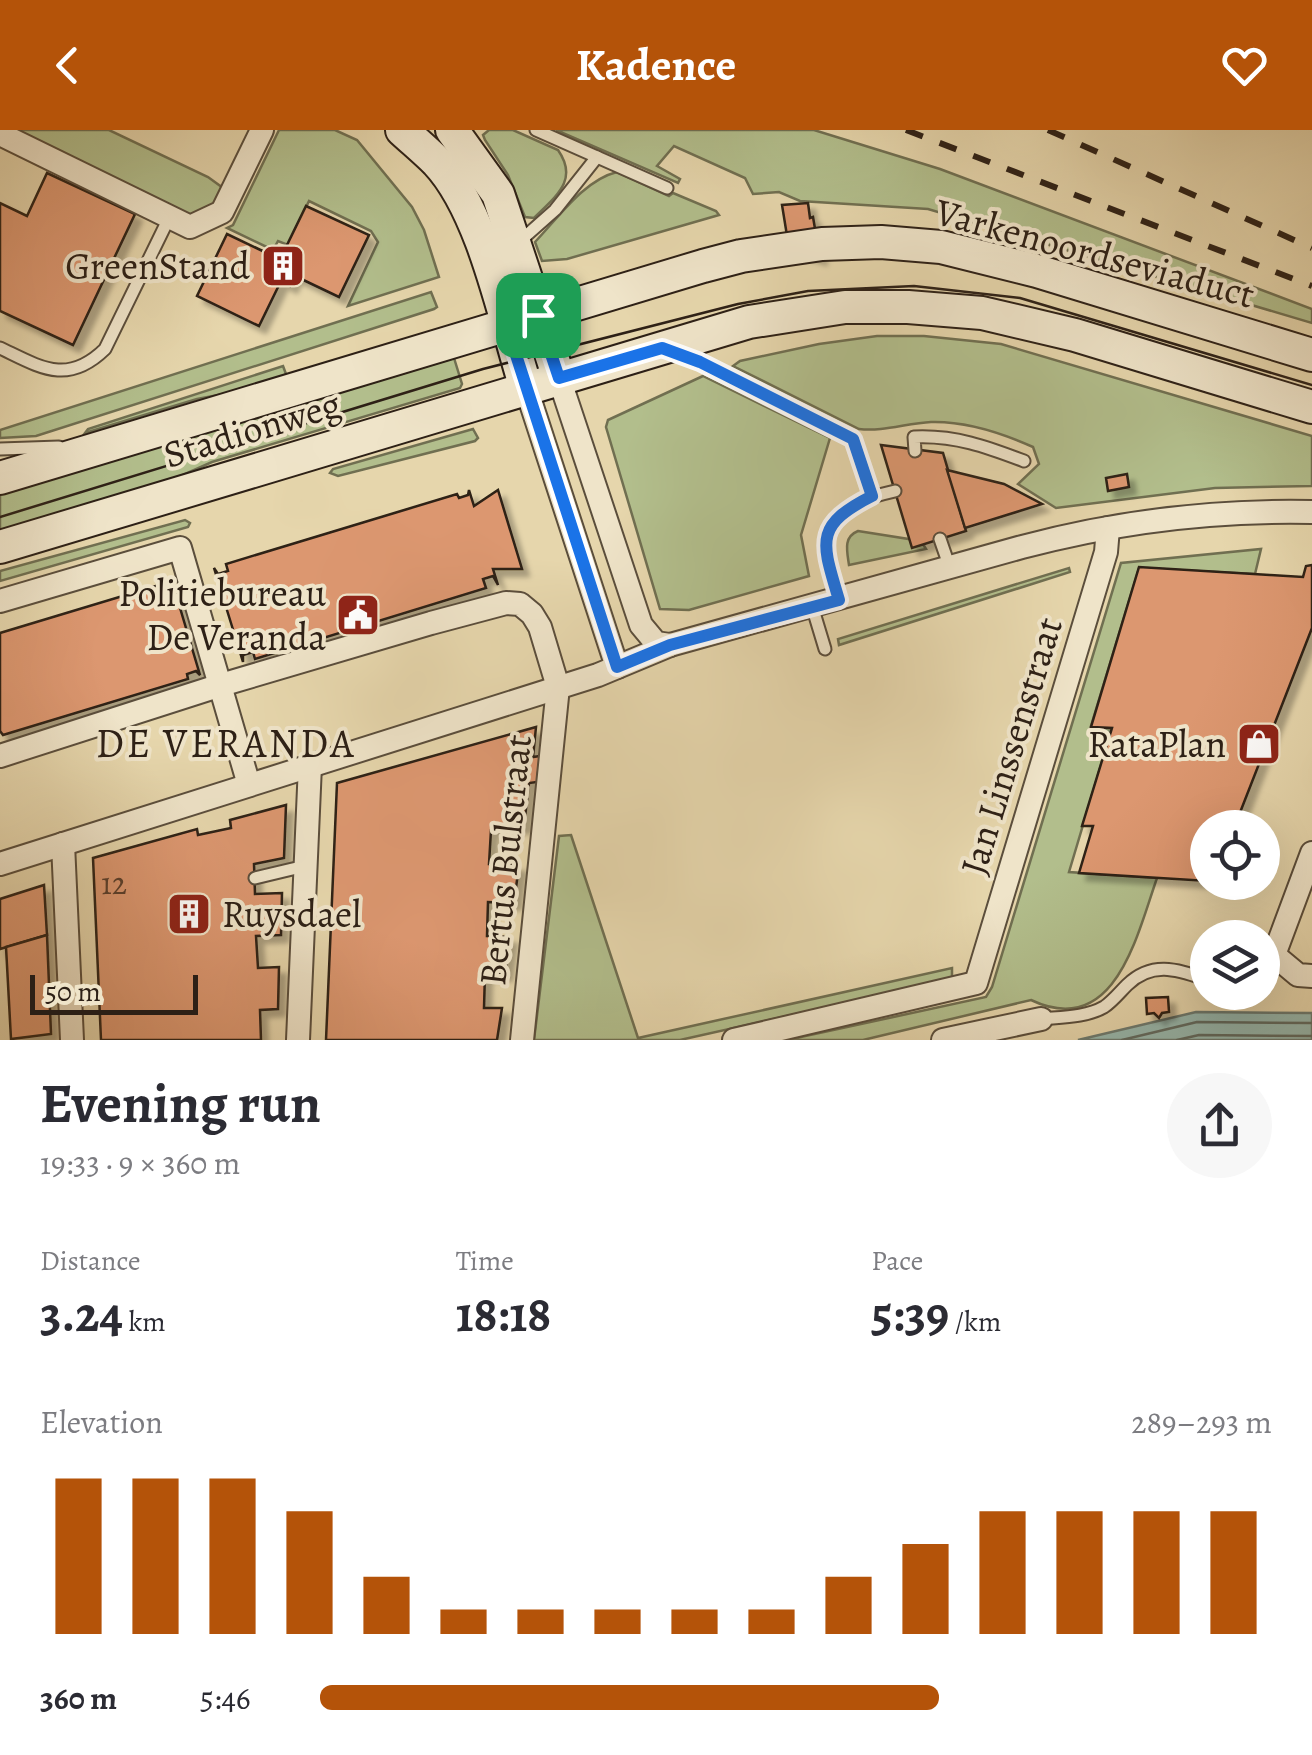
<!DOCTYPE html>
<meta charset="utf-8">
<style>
body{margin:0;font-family:Alegreya,serif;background:#f7f7f7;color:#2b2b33;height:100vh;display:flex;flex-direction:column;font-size:38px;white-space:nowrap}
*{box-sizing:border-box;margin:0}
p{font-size:32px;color:#7c7c81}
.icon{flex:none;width:55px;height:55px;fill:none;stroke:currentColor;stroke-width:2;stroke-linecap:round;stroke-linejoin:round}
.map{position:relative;height:910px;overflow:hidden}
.drawer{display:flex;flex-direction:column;background:#fff;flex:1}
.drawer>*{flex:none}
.controls{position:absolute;left:1190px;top:680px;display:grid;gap:20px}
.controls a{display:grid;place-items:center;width:90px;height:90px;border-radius:50%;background:#fff;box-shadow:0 10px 40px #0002;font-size:50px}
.scale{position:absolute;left:30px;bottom:25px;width:168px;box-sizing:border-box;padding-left:10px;border:5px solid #2d2016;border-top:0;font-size:28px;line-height:35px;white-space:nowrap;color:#2d2016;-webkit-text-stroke:8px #efe4c9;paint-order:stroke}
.pin{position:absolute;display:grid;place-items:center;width:85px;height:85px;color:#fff;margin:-42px;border-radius:20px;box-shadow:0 5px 15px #0006}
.round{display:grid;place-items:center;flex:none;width:105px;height:105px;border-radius:52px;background:#f7f7f7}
.head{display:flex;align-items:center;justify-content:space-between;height:170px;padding:0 40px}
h1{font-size:55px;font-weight:700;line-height:75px}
.figures{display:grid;grid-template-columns:repeat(3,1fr);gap:15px;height:170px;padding:10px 40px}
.figures div{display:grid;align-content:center}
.figures b{font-size:50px;font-weight:700}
.figures small{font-size:28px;font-weight:400}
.figures p{font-size:28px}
.chart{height:280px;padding:20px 40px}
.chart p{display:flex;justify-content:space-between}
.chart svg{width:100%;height:180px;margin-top:10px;stroke:#b45309;stroke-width:6}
ul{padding:0 40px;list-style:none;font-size:32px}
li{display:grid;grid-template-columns:160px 120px 1fr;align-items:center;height:75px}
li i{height:25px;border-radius:12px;background:#b45309}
header{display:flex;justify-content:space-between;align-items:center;height:130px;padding:0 40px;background:#b45309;color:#fff;font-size:45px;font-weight:700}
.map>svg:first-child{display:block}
</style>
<header><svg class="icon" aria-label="back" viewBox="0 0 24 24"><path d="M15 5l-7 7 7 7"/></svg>Kadence<svg class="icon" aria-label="heart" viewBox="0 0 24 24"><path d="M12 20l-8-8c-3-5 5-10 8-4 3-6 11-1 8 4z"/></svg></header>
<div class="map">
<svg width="1312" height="910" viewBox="0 0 1312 910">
<defs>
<filter id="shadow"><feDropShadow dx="7" dy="7" stdDeviation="2.5" flood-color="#0004"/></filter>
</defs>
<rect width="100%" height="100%" fill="#e6d6ac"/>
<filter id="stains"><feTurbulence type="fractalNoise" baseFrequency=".002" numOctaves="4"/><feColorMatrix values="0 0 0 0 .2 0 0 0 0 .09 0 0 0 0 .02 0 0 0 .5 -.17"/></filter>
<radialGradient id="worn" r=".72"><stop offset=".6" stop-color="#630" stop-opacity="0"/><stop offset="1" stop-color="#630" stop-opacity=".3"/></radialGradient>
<g fill="#b2be8c" stroke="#706f51" stroke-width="2.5">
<path d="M13,0H109L208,47L223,58V69L188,87Z"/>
<path d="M279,0H335L357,10L412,77L424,100L439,147L348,176L378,112L371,101L309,71L288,115L278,111L273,120L227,98L233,95Z"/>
<path d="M489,0H513L558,20C579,50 556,66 534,88L525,87L508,45L485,10L483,5Z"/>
<path d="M556,0H814L940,39L1312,179V193L928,79L800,71L779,62L753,64L745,48L674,16L657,36L680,49L678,53Z"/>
<path d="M617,42L669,66L673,63L716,81L719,85L567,129L542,131L535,112C558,88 584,50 617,42Z"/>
<path d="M431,162L437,177L434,179L36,306L0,308V300Z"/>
<path d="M877,206H924L1001,214L1312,306V356L1215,358L1056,378L1018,354L1039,334L1033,317C1002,303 966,291 931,292C907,293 883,302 859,299L733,236L740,231L819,214Z"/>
<path d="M454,228L462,254L460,258L212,332L174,349L0,403V364Z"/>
<path d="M283,236L289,252L197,269L85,303L88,299Z"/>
<path d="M703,246L830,308L801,405L809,446L689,480L660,479L606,297L608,290Z"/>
<path d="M473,299L478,308L475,311L338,346L330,343L333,339Z"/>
<path d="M185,390L190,393L188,397L0,451V441Z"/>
<path d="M858,401L921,411L926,419L849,435C847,421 843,407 858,401Z"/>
<path d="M1261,419L1255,444L1139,438L1091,596L1112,598L1069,742L1157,748C1137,805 1115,910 1031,870L863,910H787L986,867L992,857L1121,433Z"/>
<path d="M1069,438L1070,442L839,515L838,509Z"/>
<path d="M571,705L638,908L952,838V849L680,910H534L559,706Z"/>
</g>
<path fill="#97b8ae" stroke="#6d7b71" stroke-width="2.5" d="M1196,882L1312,883V910H1078Z"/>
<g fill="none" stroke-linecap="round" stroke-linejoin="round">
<g stroke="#626c62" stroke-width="2.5">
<path d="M1122,910L1197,892L1312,893"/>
<path d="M1177,910L1199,905L1312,906"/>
</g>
</g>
<g fill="#dc976f" stroke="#2d2016" stroke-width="2.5" filter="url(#shadow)">
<path d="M47,43L135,84L73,215L0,181V73L27,86Z"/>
<path d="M808,73L810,88L813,87L820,128L789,118L782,75Z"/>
<path d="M306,76L369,105L339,167L295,146L290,156L281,151L259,196L197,166L227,104L271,125L273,121L285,119Z"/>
<path d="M881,315L943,323L966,401L912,418Z"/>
<path d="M947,340L1004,354L1042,374L965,398Z"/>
<path d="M1127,344L1129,357L1108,361L1106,348Z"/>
<path d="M469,360L474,376L498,360L522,439H493L498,455L493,446L483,449L486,458L255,529L253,522L243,525V532L214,438L218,444L228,441L226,434L457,364L459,368L468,365Z"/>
<path d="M1312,435V498L1234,698H1208V751L1079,743L1093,696H1082L1112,598L1091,597L1139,437L1303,447L1306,436Z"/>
<path d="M172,451L200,545L196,541L187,544L188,549L3,605L0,601V503L159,455L161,460L171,457L169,452Z"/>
<path d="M536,597L533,627L540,626L537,652L529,653L524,696L491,700L489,734L519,735L514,773L488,772L487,806L510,807L505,844L485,843L484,878H502L497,910H326L337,653Z"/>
<path d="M286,675L284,728L254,734L255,764L282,763L281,805L256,806L258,838L279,837L278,879L260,880L261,910H101L93,728L197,699L198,705L231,698L230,690Z"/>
<path d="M44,755L47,805L0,819V769Z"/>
<path d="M47,805L51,904L11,909L6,817Z"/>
<path d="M1168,867L1169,882L1162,883L1159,888L1154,883L1147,884L1146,868Z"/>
</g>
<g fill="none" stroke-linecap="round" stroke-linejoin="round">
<defs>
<g id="lane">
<path d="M536,0L667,58"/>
<path d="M520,111L555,80L597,27"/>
<path d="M0,218C40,237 67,256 105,219L169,88"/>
<path d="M675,223L700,231L853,309L872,366"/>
<path d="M0,319L59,317"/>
<path d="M915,321L914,307C955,305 987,317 1024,331"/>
<path d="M940,409L950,438"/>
<path d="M838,468C820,401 819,378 895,361"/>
<path d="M812,476L825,519"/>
<path d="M255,748L305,736"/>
<path d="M1262,851L1274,825"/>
<path d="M1041,889C1061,887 1087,887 1104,877C1112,872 1120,862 1127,855C1153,830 1178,840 1208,850"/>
</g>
<g id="street">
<path d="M0,4L190,97L222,82L262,0"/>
<path d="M559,248L641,495L656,513L670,515"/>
<path d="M526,258L617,537"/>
<path d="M0,471L180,418L249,655"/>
<path d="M0,626L221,555L431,493L506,473L520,474L532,484L540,497L558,557L522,910"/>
<path d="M63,714L72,910"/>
<path d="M1312,723L1274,825L1298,845L1312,846"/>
<path d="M0,734L598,545L670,515L1022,417C1116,392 1215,380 1312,382"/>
<path d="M298,910L310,635"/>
<path d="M734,910L976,853L1106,422L1108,398"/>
<path d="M943,910L1041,889"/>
</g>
<g id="secondary">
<path d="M402,0C414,11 426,21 437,32C484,82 505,192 526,258"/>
<path d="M452,0L498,64L559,248"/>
<path d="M0,348L703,136L741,126L822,114L881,112L941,117L1037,141L1312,225"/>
<path d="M0,417L749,192L845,177H908L982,183L1075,205L1312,277"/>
</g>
</defs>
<use href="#lane" stroke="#5b4e3c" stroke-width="15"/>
<use href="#street" stroke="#5b4e3c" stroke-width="26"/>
<use href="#secondary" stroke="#2d2016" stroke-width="36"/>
<use href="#lane" stroke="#efe4c9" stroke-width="11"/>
<use href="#street" stroke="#efe4c9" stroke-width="22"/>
<use href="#secondary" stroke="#efe4c9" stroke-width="32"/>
<path stroke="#2d2016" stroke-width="2.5" d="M0,387L483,239L738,174L808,161L914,156L1020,168L1312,255"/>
<g stroke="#2d2016" stroke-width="6" stroke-dasharray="18 18" stroke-linecap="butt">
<path d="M906,0L1312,156"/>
<path d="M1048,0L1312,118"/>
</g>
</g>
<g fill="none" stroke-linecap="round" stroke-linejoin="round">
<defs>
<path id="route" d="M538,185L559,248L662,218L700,232L853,309L872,366C813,396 822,412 839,470L670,515L617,537L506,194Z"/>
</defs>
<use href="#route" stroke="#fff" stroke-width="20"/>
<use href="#route" stroke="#1a73e8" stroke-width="12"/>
</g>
<defs>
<symbol id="building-square" viewBox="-11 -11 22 22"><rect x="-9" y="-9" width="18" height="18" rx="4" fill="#8f2418" stroke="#efe4c9"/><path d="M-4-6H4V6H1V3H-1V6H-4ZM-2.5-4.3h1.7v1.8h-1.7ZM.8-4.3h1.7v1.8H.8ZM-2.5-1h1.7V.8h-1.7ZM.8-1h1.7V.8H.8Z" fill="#fff"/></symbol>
<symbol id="civic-square" viewBox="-11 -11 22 22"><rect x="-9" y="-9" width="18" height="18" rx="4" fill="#8f2418" stroke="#efe4c9"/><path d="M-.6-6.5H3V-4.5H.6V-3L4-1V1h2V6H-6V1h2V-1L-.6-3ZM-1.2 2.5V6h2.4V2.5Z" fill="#fff"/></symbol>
<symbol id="shop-square" viewBox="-11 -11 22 22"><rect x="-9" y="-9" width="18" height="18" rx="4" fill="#8f2418" stroke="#efe4c9"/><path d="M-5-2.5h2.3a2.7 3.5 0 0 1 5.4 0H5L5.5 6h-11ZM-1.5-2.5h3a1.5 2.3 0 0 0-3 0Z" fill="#fff"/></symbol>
</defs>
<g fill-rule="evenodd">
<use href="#building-square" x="258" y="111" width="50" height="50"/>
<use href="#civic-square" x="333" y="460" width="50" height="50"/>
<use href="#shop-square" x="1234" y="589" width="50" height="50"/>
<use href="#building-square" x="164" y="759" width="50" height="50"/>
</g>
<g text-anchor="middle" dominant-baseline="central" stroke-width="8" stroke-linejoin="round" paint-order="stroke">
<g font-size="32" fill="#593e2c">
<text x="114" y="753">12</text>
</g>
<g font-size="38" fill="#2d2016" stroke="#efe4c9">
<text transform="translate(1095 123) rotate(15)">Varkenoordseviaduct</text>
<text transform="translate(252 299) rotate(-17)">Stadionweg</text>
<text transform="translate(1011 616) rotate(-73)">Jan Linssenstraat</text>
<text transform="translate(505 730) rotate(-84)">Bertus Bulstraat</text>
</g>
<g font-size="38" fill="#2d2016" stroke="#efe4c9" text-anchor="end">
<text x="250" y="136">GreenStand</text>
<text x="326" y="463">Politiebureau<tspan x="326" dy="44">De Veranda</tspan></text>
<text x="1226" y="614">RataPlan</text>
<text x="222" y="784" text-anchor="start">Ruysdael</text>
</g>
<g font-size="40" letter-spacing="2.5" fill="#2d2016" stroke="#efe4c9">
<text x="226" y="613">DE VERANDA</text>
</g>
</g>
<rect width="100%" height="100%" filter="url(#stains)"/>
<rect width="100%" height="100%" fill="url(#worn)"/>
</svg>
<div class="controls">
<a><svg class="icon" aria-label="locate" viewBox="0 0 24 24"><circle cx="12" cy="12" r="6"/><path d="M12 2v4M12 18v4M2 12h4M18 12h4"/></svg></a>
<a><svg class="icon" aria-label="layers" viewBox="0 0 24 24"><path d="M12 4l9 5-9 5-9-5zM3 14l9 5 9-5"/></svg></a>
</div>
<div class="scale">50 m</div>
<div class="pin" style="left:538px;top:185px;background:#1e9e55"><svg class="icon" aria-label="arrive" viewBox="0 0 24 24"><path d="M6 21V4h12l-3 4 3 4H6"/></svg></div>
</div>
<section class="drawer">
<div class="head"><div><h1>Evening run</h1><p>19:33 · 9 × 360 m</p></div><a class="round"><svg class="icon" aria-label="share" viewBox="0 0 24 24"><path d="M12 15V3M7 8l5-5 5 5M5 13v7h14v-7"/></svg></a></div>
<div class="figures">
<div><p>Distance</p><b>3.24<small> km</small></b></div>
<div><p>Time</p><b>18:18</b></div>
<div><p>Pace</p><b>5:39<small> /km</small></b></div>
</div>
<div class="chart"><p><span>Elevation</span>289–293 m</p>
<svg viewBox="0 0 160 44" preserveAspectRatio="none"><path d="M5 44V6M15 44V6M25 44V6M35 44V14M45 44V30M55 44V38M65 44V38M75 44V38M85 44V38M95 44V38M105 44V30M115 44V22M125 44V14M135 44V14M145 44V14M155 44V14"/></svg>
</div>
<ul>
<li><b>360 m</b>5:46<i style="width:65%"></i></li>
</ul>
</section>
